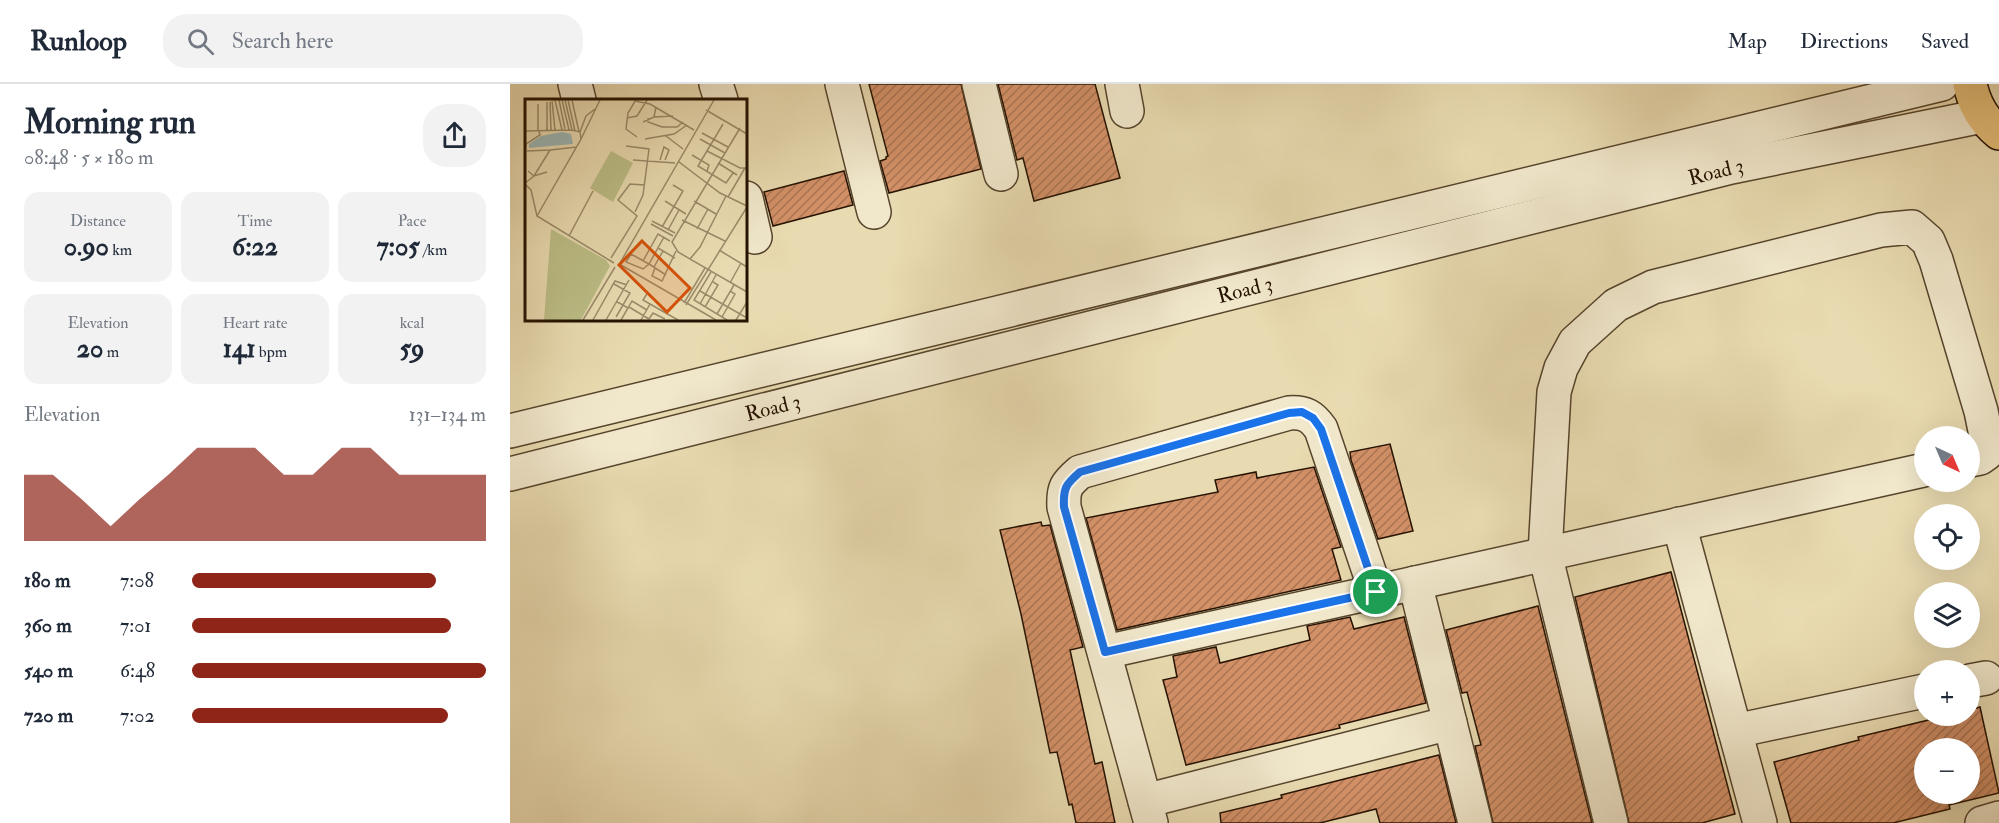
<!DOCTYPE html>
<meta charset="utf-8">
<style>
body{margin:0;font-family:"IM FELL Double Pica",serif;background:#f2f2f3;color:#1f2937;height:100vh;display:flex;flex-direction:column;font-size:22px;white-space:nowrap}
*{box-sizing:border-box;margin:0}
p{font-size:20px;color:#747a83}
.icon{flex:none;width:33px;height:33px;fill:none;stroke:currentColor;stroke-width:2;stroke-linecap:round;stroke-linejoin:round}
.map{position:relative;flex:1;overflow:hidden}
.side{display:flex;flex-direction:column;background:#fff;width:510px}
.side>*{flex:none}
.needle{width:39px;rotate:136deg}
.fabs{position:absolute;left:1404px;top:342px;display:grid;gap:12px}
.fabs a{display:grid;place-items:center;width:66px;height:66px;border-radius:50%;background:#fff;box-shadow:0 6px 24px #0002;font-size:30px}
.pin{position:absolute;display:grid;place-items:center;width:51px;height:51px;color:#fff;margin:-26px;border:3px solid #fff;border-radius:50%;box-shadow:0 2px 6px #0007}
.round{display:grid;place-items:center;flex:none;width:63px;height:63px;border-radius:24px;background:#f2f2f3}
.headline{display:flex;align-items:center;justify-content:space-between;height:102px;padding:0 24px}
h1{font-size:33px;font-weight:700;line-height:45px}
.metrics{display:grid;grid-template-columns:repeat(3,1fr);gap:9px;height:102px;padding:6px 24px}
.metrics div{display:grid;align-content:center;border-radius:15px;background:#f2f2f3;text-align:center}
.metrics b{font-size:26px;font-weight:700}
.metrics small{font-size:16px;font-weight:400}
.metrics p{font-size:16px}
.chart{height:168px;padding:12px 24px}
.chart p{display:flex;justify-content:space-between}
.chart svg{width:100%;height:108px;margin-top:6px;fill:#8f2418;opacity:.7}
ul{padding:0 24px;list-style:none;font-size:20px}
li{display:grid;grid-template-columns:96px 72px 1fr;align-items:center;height:45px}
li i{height:15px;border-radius:8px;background:#8f2418}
header{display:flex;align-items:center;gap:36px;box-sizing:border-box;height:84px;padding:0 30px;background:#fff;border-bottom:2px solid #e0e1e3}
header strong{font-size:28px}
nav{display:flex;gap:33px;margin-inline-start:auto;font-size:21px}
.search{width:420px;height:54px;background:#f2f2f3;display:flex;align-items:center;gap:15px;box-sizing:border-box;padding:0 21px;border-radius:24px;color:#747a83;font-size:22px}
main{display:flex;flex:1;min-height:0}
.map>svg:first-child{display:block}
</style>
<header>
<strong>Runloop</strong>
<div class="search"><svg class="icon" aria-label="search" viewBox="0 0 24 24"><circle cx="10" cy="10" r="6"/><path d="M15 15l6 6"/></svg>Search here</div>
<nav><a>Map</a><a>Directions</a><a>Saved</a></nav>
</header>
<main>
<section class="side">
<div class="headline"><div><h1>Morning run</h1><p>08:48 · 5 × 180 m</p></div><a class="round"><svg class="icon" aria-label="share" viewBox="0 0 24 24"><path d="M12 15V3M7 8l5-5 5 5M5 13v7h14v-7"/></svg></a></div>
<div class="metrics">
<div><p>Distance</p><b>0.90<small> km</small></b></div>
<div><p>Time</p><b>6:22</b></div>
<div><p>Pace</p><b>7:05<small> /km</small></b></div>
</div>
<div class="metrics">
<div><p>Elevation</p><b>20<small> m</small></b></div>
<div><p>Heart rate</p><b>141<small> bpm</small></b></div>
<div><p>kcal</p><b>59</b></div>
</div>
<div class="chart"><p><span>Elevation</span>131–134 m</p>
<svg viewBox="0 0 160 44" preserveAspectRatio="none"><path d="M0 44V17L10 17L20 27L30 38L40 27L50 17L60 6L70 6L80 6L90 17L100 17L110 6L120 6L130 17L140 17L150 17L160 17V44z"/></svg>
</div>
<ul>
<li><b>180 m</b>7:08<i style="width:83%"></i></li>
<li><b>360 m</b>7:01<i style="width:88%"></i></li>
<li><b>540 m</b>6:48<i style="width:100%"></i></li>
<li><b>720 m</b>7:02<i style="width:87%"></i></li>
</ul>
</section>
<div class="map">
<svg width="1489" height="739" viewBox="0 0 1489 739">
<defs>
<pattern id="building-hatch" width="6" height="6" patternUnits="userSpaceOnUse" patternTransform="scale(1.5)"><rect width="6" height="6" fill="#d39168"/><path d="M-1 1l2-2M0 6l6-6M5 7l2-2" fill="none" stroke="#ab7553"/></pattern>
</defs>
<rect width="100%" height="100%" fill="#e9dbb1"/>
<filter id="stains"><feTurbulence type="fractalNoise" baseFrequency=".00333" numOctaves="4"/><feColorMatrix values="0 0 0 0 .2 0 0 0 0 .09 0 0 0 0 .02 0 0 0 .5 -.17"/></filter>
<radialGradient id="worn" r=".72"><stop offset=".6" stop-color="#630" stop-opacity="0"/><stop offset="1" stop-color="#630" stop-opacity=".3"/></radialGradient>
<g fill="url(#building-hatch)" stroke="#251200" stroke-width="1.5" fill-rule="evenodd">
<path d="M359,0H451L471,85L379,109L370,77L376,75V73L378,72Z"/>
<path d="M488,0H585L610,94L524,117L513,74L507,76Z"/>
<path d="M334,87L343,121L263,142L254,108Z"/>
<path d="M880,360L903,447L868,455L841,376L840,368Z"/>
<path d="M804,383L831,463L822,465L831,496L607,546L576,434L708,408L705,396L746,388L747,394Z"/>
<path d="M531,438L532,442L540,441L573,563L560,566L585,680L592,678L605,739H566L562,720L559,721L547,668L540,669L511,530L490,446Z"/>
<path d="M1161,488L1225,730L1192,739H1119L1065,513Z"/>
<path d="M1028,522L1082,739H983L965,662L971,661L957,608L952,609L936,546Z"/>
<path d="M840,533L844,545L894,533L916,619L829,641L830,644L676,681L653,596L667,593L663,572L706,563L710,579L800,556L797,542Z"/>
<path d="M1470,623L1489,709L1439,721L1440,725L1383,739H1281L1264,678L1349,656L1348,653L1435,632H1460V626ZM1414,664H1460V710H1414Z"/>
<path d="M929,671L946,739H870L866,725L810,739H711L710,729L772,714L771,711Z"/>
</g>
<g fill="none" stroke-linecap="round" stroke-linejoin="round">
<defs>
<g id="minor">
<path d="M65,0L69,16"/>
<path d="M206,0L211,16"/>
<path d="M332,0L364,128"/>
<path d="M469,0L491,90"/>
<path d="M612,0L617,27"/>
<path d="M236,114L245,153"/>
<path d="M0,347L1432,0"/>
<path d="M0,390L1221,83L1472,32"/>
<path d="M1169,440L1250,739"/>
<path d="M905,499L965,739"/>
<path d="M595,568L1414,386"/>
<path d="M1460,597L1476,594"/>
<path d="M1225,647L1414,607"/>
<path d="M635,717L940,639"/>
<path d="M641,739L554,423C553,404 556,400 570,388L779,329C795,328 802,332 811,345L866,508"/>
<path d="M1101,739L1035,470L1044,308L1051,284L1065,258L1106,221L1143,203L1371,146L1402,143L1418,157L1426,176L1471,327L1478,361L1477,369L1470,374L1460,376"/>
<path d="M1472,739L1489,734"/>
</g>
<path id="major" d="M1460,0C1464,20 1473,36 1489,49"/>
</defs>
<use href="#minor" stroke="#56442c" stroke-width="36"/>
<use href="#major" stroke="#251200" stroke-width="36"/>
<use href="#minor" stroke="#f1e8cc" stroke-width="33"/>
<use href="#major" stroke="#e4be78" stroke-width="33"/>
</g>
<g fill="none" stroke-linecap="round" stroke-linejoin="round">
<defs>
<path id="route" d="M792,328L803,334L811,345L866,508L595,568L554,423C553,404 556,400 570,388L779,329Z"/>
</defs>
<use href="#route" stroke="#fff" stroke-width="12"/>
<use href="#route" stroke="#1a73e8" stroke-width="8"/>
</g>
<g text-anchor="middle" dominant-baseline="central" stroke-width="4.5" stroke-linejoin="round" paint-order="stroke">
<g font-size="21" fill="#251200" stroke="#f1e8cc">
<text transform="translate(1206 88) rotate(-14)">Road 3</text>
<text transform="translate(735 206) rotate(-14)">Road 3</text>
<text transform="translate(263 324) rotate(-14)">Road 3</text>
</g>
</g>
<g transform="translate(15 15)">
<rect width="222" height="222" fill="#e9dbb1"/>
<path d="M26,130L81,161L85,167L56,221H19Z" fill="#bcbe87"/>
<path d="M86,52L108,64L88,103L65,89Z" fill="#bcbe87"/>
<path d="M37,33L46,35L48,45L4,49V45L16,37Z" fill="#9cb8b7"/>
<path fill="none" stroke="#9b8b6a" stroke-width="1.5" d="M30,1L37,31M34,1L40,30M37,1L44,31M40,1L47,31M43,1L50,32M47,1L54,33M27,2L30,31M25,3L26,31M181,11L222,35M129,18L148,17M102,19L112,17L122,1M123,19V23L137,28H152L158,23M118,23L129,18L131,8M198,25L173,67L201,84L208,74M215,29L147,143L153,153L222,193M22,31V3M0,32L47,31L55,33L56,40L12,117M13,32V5M55,33L61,17L70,10M177,34L203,48M141,37L158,50M112,38L101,30L103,14L110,2L125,5L169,31M56,40L75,1M120,40L149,35L162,26M175,40L200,54M101,47L124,50L118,96L110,113M25,51L52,48M182,52L215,69H222M0,55L1,45L15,36L14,32M167,56L184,66L182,72M108,61L150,64M135,61L139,48L144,51L140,61M154,63L195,94L222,107M193,64L212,76M3,72L9,77L22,73M0,84L9,77L25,51L2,52M0,85L6,91L12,117L89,164M203,98L220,69M140,102L161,115M169,102L191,115M157,121L200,142M127,122L150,134M126,125L148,137M137,128L158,92L148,86M172,130L183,110M143,131L154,111M44,137L68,92M139,138L124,165L118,170L101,163L106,155L124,165L141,176M133,149L150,159M194,151L222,168M86,159L112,117L93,101L105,85L120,86M165,160L175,148L201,97M118,162L133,135L145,142M95,164L189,1M96,166L191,221M129,168L138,152M130,169L127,177L137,182L151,152M186,173L169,201L202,221M205,184L216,164M89,185L105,194L98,206L92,203M175,192L222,219M159,204L180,169M125,205L153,221M175,205L191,176M161,206L222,108M104,208L124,220M180,208L193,186L188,183M103,209L107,202L122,211M192,215L209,186M91,218L98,206L103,209L96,221M197,218L210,195L205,192M124,220L128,214L140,220M58,221L90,168M68,221L90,182L102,186M81,221L104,181M116,221L125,205L118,201L123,193M211,221L222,203"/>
<path fill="#d4520b" fill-opacity="0.15" stroke="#d4520b" stroke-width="3" d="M117,142L165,189L142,213L94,166Z"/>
<rect width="222" height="222" fill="none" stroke="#251200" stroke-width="3"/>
</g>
<rect width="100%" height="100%" filter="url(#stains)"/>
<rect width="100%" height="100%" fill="url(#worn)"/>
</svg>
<div class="fabs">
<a><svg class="needle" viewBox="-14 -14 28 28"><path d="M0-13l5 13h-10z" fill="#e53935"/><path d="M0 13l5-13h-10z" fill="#747a83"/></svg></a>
<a><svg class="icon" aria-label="locate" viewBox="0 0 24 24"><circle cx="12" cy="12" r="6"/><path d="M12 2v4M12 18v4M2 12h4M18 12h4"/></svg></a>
<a><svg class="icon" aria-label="layers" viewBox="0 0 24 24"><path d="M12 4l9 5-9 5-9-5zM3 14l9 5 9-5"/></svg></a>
<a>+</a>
<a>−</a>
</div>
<div class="pin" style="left:866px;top:508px;background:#1e9e55"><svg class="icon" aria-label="arrive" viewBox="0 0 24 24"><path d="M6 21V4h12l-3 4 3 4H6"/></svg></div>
</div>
</main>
